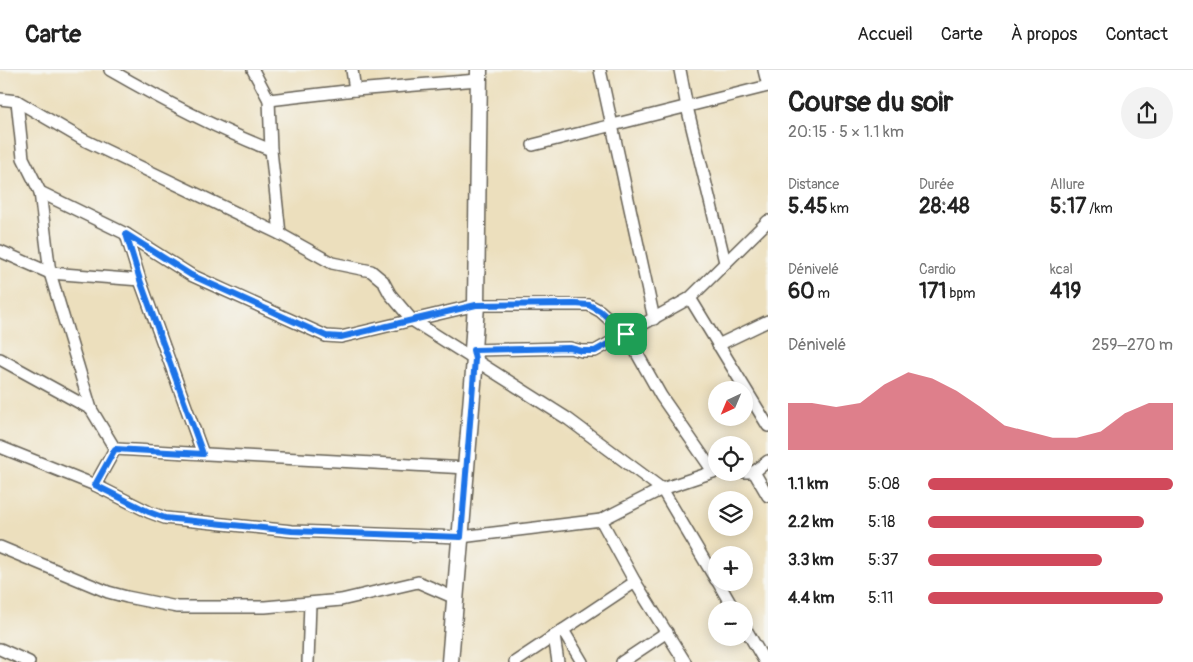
<!DOCTYPE html>
<html lang="fr">
<meta charset="utf-8">
<style>
body{margin:0;font-family:Pangolin,sans-serif;background:#f2f2f2;color:#222;height:100vh;display:flex;flex-direction:column;font-size:19px;white-space:nowrap}
*{box-sizing:border-box;margin:0}
p{font-size:16px;color:#767676}
.icon{flex:none;width:28px;height:28px;fill:none;stroke:currentColor;stroke-width:2;stroke-linecap:round;stroke-linejoin:round}
.map{position:relative;flex:1;overflow:hidden}
.side{display:flex;flex-direction:column;background:#fff;width:425px}
.side>*{flex:none}
.needle{width:32px;rotate:224deg}
.buttons{position:absolute;left:708px;top:311px;display:grid;gap:10px}
.buttons a{display:grid;place-items:center;width:45px;height:45px;border-radius:50%;background:#fff;box-shadow:0 2px 12px #0003;font-size:25px}
.pin{position:absolute;display:grid;place-items:center;width:42px;height:42px;color:#fff;margin:-21px;border-radius:10px;box-shadow:0 2px 8px #0006}
.round{display:grid;place-items:center;flex:none;width:52px;height:52px;border-radius:26px;background:#f2f2f2}
.head{display:flex;align-items:center;justify-content:space-between;height:85px;padding:0 20px}
h1{font-size:28px;font-weight:800;line-height:38px}
.figures{display:grid;grid-template-columns:repeat(3,1fr);gap:8px;height:85px;padding:5px 20px}
.figures div{display:grid;align-content:center}
.figures b{font-size:21px;font-weight:800}
.figures small{font-size:14px;font-weight:400}
.figures p{font-size:14px}
.chart{height:140px;padding:10px 20px}
.chart p{display:flex;justify-content:space-between}
.chart svg{width:100%;height:90px;margin-top:5px;fill:#d1495b;opacity:.7}
ul{padding:0 20px;list-style:none;font-size:16px}
li{display:grid;grid-template-columns:80px 60px 1fr;align-items:center;height:38px}
li i{height:12px;border-radius:6px;background:#d1495b}
header{display:flex;align-items:center;gap:30px;box-sizing:border-box;height:70px;padding:0 25px;background:#fff;border-bottom:1px solid #e0e0e0}
header strong{font-size:24px}
nav{display:flex;gap:28px;margin-inline-start:auto;font-size:18px}
main{display:flex;flex:1;min-height:0}
.map>svg:first-child{display:block}
</style>
<header>
<strong>Carte</strong>
<nav><a>Accueil</a><a>Carte</a><a>À propos</a><a>Contact</a></nav>
</header>
<main>
<div class="map">
<svg width="768" height="592" viewBox="0 0 768 592">
<rect width="100%" height="100%" fill="#f6f6f2"/>
<filter id="ink" filterUnits="userSpaceOnUse"><feTurbulence type="fractalNoise" baseFrequency=".02" numOctaves="2"/><feDisplacementMap in="SourceGraphic" scale="10" xChannelSelector="R" yChannelSelector="G"/><feConvolveMatrix kernelMatrix="1 2 1 2 8 2 1 2 1" color-interpolation-filters="sRGB"/></filter>
<filter id="wash" filterUnits="userSpaceOnUse"><feTurbulence type="fractalNoise" baseFrequency=".0096" numOctaves="4" result="noise"/><feDisplacementMap in="SourceGraphic" scale="20" xChannelSelector="R" yChannelSelector="G"/><feGaussianBlur stdDeviation="1.12" result="paint"/><feColorMatrix in="noise" values="0 0 0 0 0 0 0 0 0 0 0 0 0 0 0 0 0 1.4 0 .05"/><feComposite in="paint" operator="in"/></filter>
<g filter="url(#wash)">
<rect width="100%" height="100%" fill="#ecdfbd"/>
</g>
<g filter="url(#ink)">
<g fill="none" stroke-linecap="round" stroke-linejoin="round">
<defs>
<g id="street">
<path d="M110,0C162,30 215,58 271,80"/>
<path d="M253,0L269,30L271,80L280,164"/>
<path d="M352,0L355,20"/>
<path d="M600,0L654,249"/>
<path d="M680,0L687,37L725,192"/>
<path d="M764,0L768,16"/>
<path d="M0,29L17,31L84,70L280,164L332,193L371,201L383,211L390,224L412,250L568,349L662,419L716,510"/>
<path d="M269,30L355,20L478,10"/>
<path d="M17,31L23,88L40,122L50,203L91,339L115,379"/>
<path d="M533,75L768,16"/>
<path d="M40,122L126,164L191,205L326,266L341,267L476,235H589L600,241L626,264L661,326L713,401"/>
<path d="M126,164L140,210L203,384"/>
<path d="M0,181L50,203L140,210"/>
<path d="M690,228L768,356"/>
<path d="M718,275L768,251"/>
<path d="M473,280L570,278L582,281H595L690,228L768,151"/>
<path d="M0,289L91,339"/>
<path d="M0,377L95,415L149,442L165,448L292,461L461,467L601,450L662,419L716,401"/>
<path d="M115,379L467,398"/>
<path d="M744,402H754L768,391"/>
<path d="M754,402L768,426"/>
<path d="M95,415L115,379"/>
<path d="M601,450L635,512L685,592"/>
<path d="M0,477L108,522L127,527L177,537H265L341,530L418,512L455,528"/>
<path d="M718,512L734,540"/>
<path d="M744,556L765,592"/>
<path d="M563,560L582,592"/>
<path d="M554,566L558,592"/>
<path d="M0,579L29,592"/>
<path d="M308,592L310,533"/>
<path d="M515,592L635,512"/>
<path d="M622,592L667,562"/>
</g>
<path id="secondary" d="M450,592L475,289L473,280L476,235L479,0"/>
</defs>
<use href="#street" stroke="#656054" stroke-width="14"/>
<use href="#secondary" stroke="#656054" stroke-width="19"/>
<use href="#street" stroke="#fff" stroke-width="11"/>
<use href="#secondary" stroke="#fff" stroke-width="16"/>
</g>
</g>
<g fill="none" stroke-linecap="round" stroke-linejoin="round" filter="url(#ink)">
<defs>
<path id="route" d="M126,164L191,205L326,266L341,267L476,235L574,234L589,235L600,241L626,264L595,281H582L570,278L473,280L475,289L461,467L292,461L165,448L149,442L95,415L115,379L203,384L140,210Z"/>
</defs>
<use href="#route" stroke="#fff" stroke-width="10"/>
<use href="#route" stroke="#1a73e8" stroke-width="6"/>
</g>
</svg>
<div class="buttons">
<a><svg class="needle" viewBox="-14 -14 28 28"><path d="M0-13l5 13h-10z" fill="#e53935"/><path d="M0 13l5-13h-10z" fill="#767676"/></svg></a>
<a><svg class="icon" aria-label="locate" viewBox="0 0 24 24"><circle cx="12" cy="12" r="6"/><path d="M12 2v4M12 18v4M2 12h4M18 12h4"/></svg></a>
<a><svg class="icon" aria-label="layers" viewBox="0 0 24 24"><path d="M12 4l9 5-9 5-9-5zM3 14l9 5 9-5"/></svg></a>
<a>+</a>
<a>−</a>
</div>
<div class="pin" style="left:626px;top:264px;background:#1e9e55"><svg class="icon" aria-label="arrive" viewBox="0 0 24 24"><path d="M6 21V4h12l-3 4 3 4H6"/></svg></div>
</div>
<section class="side">
<div class="head"><div><h1>Course du soir</h1><p>20:15 · 5 × 1.1 km</p></div><a class="round"><svg class="icon" aria-label="share" viewBox="0 0 24 24"><path d="M12 15V3M7 8l5-5 5 5M5 13v7h14v-7"/></svg></a></div>
<div class="figures">
<div><p>Distance</p><b>5.45<small> km</small></b></div>
<div><p>Durée</p><b>28:48</b></div>
<div><p>Allure</p><b>5:17<small> /km</small></b></div>
</div>
<div class="figures">
<div><p>Dénivelé</p><b>60<small> m</small></b></div>
<div><p>Cardio</p><b>171<small> bpm</small></b></div>
<div><p>kcal</p><b>419</b></div>
</div>
<div class="chart"><p><span>Dénivelé</span>259–270 m</p>
<svg viewBox="0 0 160 44" preserveAspectRatio="none"><path d="M0 44V21L10 21L20 23L30 21L40 12L50 6L60 9L70 15L80 23L90 32L100 35L110 38L120 38L130 35L140 26L150 21L160 21V44z"/></svg>
</div>
<ul>
<li><b>1.1 km</b>5:08<i style="width:100%"></i></li>
<li><b>2.2 km</b>5:18<i style="width:88%"></i></li>
<li><b>3.3 km</b>5:37<i style="width:71%"></i></li>
<li><b>4.4 km</b>5:11<i style="width:96%"></i></li>
</ul>
</section>
</main>
